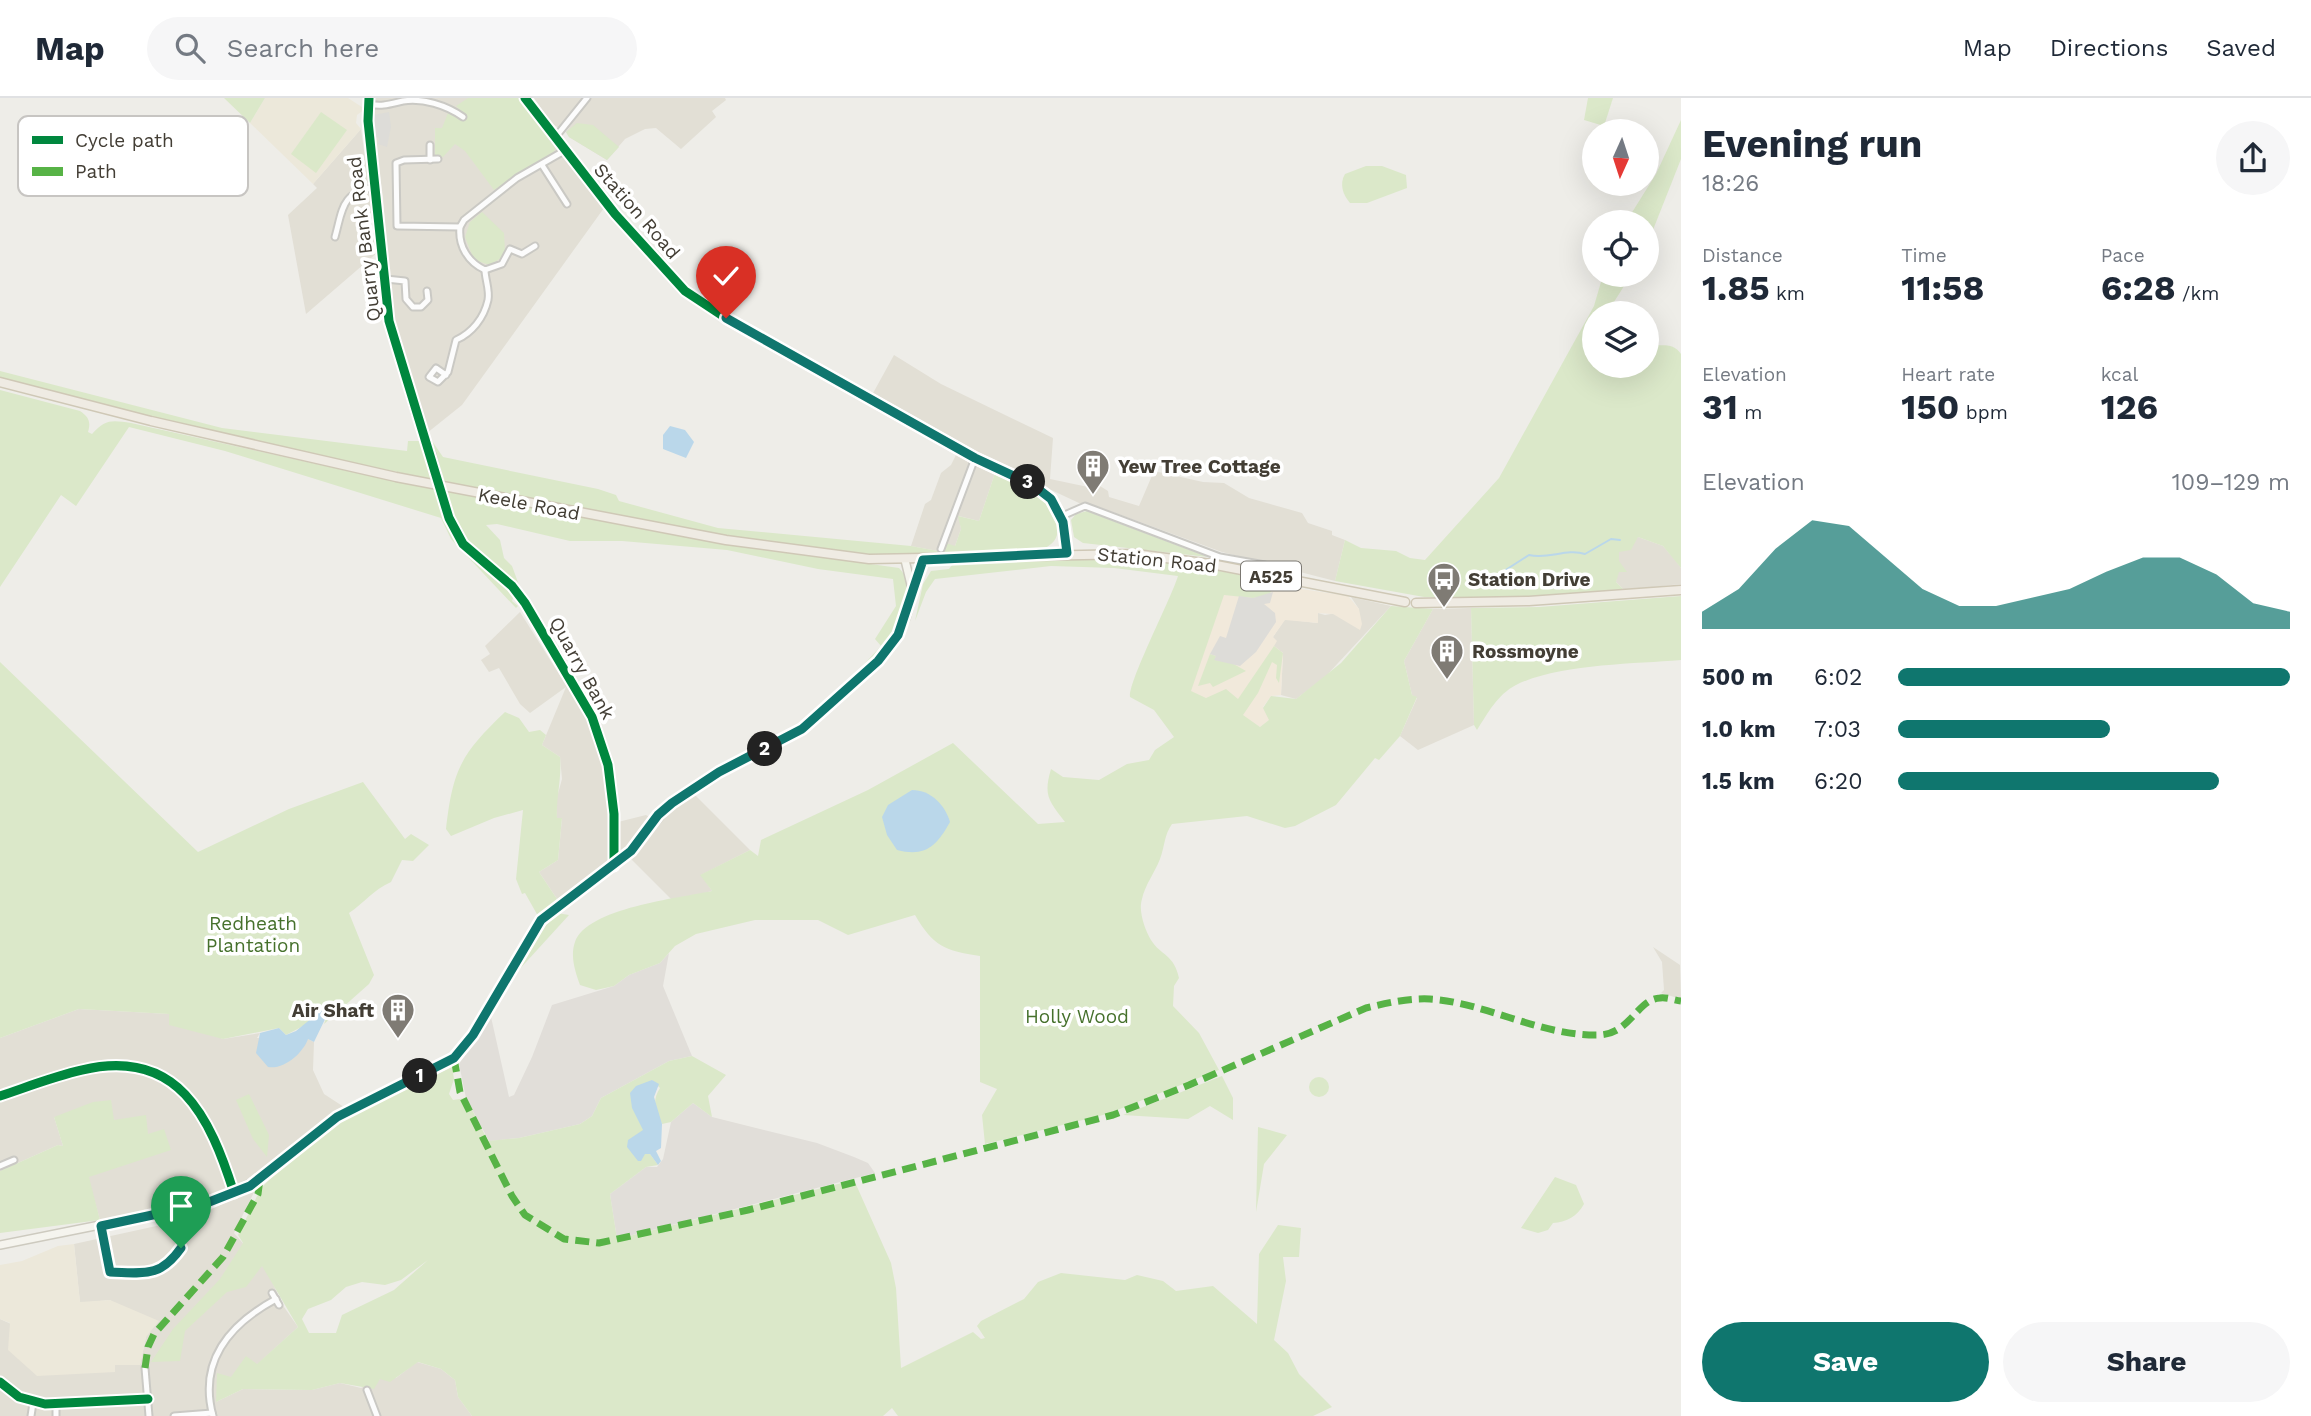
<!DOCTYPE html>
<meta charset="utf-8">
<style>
body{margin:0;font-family:"Work Sans",sans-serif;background:#f6f6f7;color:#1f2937;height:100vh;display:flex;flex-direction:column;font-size:26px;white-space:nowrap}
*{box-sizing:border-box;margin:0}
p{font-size:23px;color:#747a83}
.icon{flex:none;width:38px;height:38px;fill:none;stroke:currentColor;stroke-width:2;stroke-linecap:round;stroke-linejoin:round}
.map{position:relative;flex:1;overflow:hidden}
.drawer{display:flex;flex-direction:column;background:#fff;width:630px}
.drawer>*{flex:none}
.needle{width:46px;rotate:183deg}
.buttons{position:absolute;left:1582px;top:21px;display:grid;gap:14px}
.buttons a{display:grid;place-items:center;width:77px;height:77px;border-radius:50%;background:#fff;box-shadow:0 7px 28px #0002;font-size:35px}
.pin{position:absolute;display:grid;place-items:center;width:60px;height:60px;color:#fff;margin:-72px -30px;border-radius:50% 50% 50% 0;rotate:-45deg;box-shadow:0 0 7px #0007}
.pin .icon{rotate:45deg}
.km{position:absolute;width:35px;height:35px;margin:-18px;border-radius:50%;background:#222;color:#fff;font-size:19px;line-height:35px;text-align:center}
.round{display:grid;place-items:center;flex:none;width:74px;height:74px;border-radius:37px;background:#f6f6f7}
.summary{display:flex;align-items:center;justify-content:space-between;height:119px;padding:0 21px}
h1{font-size:38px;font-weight:700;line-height:52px}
.metrics{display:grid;grid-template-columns:repeat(3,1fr);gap:10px;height:119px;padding:7px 21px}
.metrics div{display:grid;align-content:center}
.metrics b{font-size:35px;font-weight:700}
.metrics small{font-size:19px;font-weight:400}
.metrics p{font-size:19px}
.chart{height:196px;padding:14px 21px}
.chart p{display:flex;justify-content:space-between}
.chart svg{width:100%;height:126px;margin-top:7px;fill:#0f766e;opacity:.7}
.button{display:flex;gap:14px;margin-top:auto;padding:14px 21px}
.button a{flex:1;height:80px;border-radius:42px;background:#0f766e;color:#fff;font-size:28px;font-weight:700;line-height:80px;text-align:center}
.button a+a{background:#f6f6f7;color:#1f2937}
ul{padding:0 21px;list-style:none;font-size:23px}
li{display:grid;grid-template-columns:112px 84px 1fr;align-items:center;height:52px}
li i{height:18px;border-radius:9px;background:#0f766e}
header{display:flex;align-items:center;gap:42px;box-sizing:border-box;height:98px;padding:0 35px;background:#fff;border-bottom:2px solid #e0e1e3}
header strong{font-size:33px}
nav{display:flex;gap:38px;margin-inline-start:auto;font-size:24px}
.search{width:490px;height:63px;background:#f6f6f7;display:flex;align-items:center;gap:18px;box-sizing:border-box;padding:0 24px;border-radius:38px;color:#747a83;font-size:26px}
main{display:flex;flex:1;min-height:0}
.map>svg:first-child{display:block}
</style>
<header>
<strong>Map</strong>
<div class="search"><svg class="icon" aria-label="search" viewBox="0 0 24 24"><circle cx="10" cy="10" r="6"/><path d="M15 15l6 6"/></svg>Search here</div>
<nav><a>Map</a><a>Directions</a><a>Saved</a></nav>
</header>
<main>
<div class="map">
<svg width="1681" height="1318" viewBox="0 0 1681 1318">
<rect width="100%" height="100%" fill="#eeede8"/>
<g fill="#e2dfd5">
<path d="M373,0H519L604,110L462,307L427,335L413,304L392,224L383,99L371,17Z"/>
<path d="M534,0H582L559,30L552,26Z"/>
<path d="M590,0H725L726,2L712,13L716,19L681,51L656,30L645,31L625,41L607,62L569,39L566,34Z"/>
<path d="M361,31L378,154L306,216L288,117L317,90L313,86Z"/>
<path d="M894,257L941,286L1053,340L1050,381L1088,389L1100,388L1108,393L1109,399L1139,408L1154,373L1203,384L1224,385L1249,400L1302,415L1308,425L1332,433V437L1345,442L1335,483L1222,454L1099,409L1079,405L966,352L872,297Z"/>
<path d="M956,357L995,375L979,423L959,418L961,431L955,448L943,454L911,448L925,406L931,402L941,375L951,367Z"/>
<path d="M1638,439L1663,448L1676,463L1681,470V486L1624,492L1616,484L1619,453Z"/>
<path d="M1351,499L1391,508L1325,579L1296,601L1281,597L1283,555L1274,548L1273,539L1285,521L1317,525L1318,515L1325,517L1359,511Z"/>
<path d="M1471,510L1474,627L1418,652L1400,638L1417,600L1412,597L1404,563L1433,511Z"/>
<path d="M520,514L586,619L601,655L605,679L610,744L608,768L559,804L539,774L558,762L562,721L557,720L556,703L562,681L560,659L542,647L566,589L530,615L520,606L499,570L489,574L481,562L490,556L485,548Z"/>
<path d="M693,695L750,752L701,777L712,793L673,803L631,761L664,718Z"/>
<path d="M646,717L652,721L630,750L616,761L618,724Z"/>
<path d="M1653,849L1680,867L1681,901L1661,895L1664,892L1662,864Z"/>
<path d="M79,911L169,916L223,941L260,935L257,940L308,941L314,944L313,972L324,996L347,1011L259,1078L230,1093L176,1110L100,1122L88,1079L148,1036L114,1022L54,1019L63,1048L58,1047L0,1073V940Z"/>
<path d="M256,1090L234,1135L267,1173L284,1209L298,1229L216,1304L243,1291L312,1292L340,1285L361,1290L380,1281L396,1280L417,1264L441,1271L455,1282L458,1299L472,1318H0V1221L115,1273V1267H140L146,1239L110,1202L80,1205L74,1146L193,1120Z"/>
</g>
<path fill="#f1e9db" d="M1182,473L1348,498L1359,511L1362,526L1360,532L1333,516L1318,515V525L1285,522L1273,539L1277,543L1274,548L1283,555L1281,597L1271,598L1263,609L1270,622L1260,629L1242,618L1218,613L1188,592Z"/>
<g fill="#e1ded9">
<path d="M669,855L663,888L692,958L669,963L601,1000L592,1018L580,1026L519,1040L489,1043L466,1000L459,966L491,919L509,999L514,997L532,959L552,907L614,888L629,877L660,865Z"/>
<path d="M693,1005L712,1019L817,1045L854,1059L868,1065L875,1075L617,1141L610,1096L646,1069H657L663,1061L671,1024Z"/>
</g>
<g fill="#ece8da">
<path d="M265,0H348L365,11L357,17L356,25L361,31L313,86L250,25Z"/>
<path d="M74,1146L80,1204L110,1202L159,1223L146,1239L140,1267H115V1274L37,1278L8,1252L10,1225L0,1221V1167L22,1163L58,1148Z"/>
</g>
<g fill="#dbe8c9" fill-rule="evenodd">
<path d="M224,0H265L250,25Z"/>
<path d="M468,0H520L555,50L554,56L494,92L465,53L455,46L443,59L435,58V30H442L448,15L461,22L464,16L456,8Z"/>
<path d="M1588,0H1613L1604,28L1584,22Z"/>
<path d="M321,14L347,32L316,75L291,56Z"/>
<path d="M1681,22V61L1647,147V124H1626L1656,76Z"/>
<path d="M577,25L593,27L619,49L607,62L569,39L566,34Z"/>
<path d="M1366,68H1382L1406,77L1407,90L1367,105H1350C1343,97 1339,86 1345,76Z"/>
<path d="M482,114L504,135L505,153L501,160L490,167L474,162L465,139L470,124Z"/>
<path d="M1603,177H1631L1607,215H1594V268H1647V248C1660,248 1673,244 1681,256V470L1663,448L1638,439L1631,452L1619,454V463L1627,474H1619L1616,484L1624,492L1537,499H1424L1335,483L1345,442L1361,450L1396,453L1410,460L1425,462L1499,380L1594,208Z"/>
<path d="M0,273L222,330L407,353L408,343H432L443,359L598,391L616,397L619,403L718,430L911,448L943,454L946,445L955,448L961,431L958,418L979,423L995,375C1018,386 1058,400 1058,430C1058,441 1052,447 1043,451C998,454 954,459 910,458C787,454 666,427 546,404C362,369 181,327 0,281Z"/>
<path d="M0,292L80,313C89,319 91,324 88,334L92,336C105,321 112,322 131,325L375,379L556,415L757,450L899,470C930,501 873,576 843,589L881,548L875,541L896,508L893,481L818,471L727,452L622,443H570L497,426L486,427L500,442L504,460L512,468L519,487L474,452L454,419L447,420L466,453L515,494L512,503L518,508L516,510L451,441L441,420L225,353L129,329L76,408L61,397L0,489Z"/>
<path d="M1087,413L1208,459L1083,445L1074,439L1071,422L1076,416Z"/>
<path d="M1089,459L1173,465L1277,483L1269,497L1253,500L1224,497L1191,593L1206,600L1226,591L1238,601L1274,548L1283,555L1279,585L1276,580L1277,567L1272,564L1258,595L1243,617L1260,629L1269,622L1263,610L1271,598L1296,601L1341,565L1391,508L1433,511L1404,563L1412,597L1417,599L1400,638L1379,662L1375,660L1336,707L1295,728L1285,730L1247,718L1172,726C1164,737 1165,748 1160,761C1155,774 1145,787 1142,801C1138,813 1145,832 1151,842C1161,858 1174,856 1179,880L1174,888L1173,908L1199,935L1219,972L1107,1016L985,1046L982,1017L997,991L980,984V858C945,853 933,848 915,817L848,837L818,822H755L696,836L675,848L660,865L629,877L614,888L596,892L580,887C575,873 570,858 575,844C587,810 679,800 712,793L700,777L750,752L758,758L761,742L868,692L953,645L1038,726L1065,724C1049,703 1043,698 1051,671L1063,679L1099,682L1127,666L1149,662L1155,652L1174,639L1154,612L1130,599C1128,584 1171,501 1178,478L1114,470L1051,468L935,481L926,494L915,523L923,486L931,473L949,471L952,467Z"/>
<path d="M1681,498V562C1633,566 1558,566 1516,587C1497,597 1488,615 1477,632L1474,627L1471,510L1539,509Z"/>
<path d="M1210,556L1216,558L1215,562L1230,564L1246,573L1213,589L1210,585L1198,588Z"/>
<path d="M0,564L198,754L289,711L363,684L405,741L411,736L429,747L413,763L402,762L391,784C373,792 364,805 349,815L374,877L369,886L324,926L328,915L286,937L279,930L223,941L169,927V916L79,911L0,940Z"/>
<path d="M505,614L519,620L529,634L540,632L546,637L542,647L560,659C562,680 556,699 557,720H562L558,762L539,774L559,804L538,818L525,795L522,796L516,781L523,712L494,720L451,738L446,731C453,671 461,656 505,614Z"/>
<path d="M557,815L569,817L517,874L537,837Z"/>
<path d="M692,958L726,977L708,998L712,1019L693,1005L671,1024L662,1026C656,1012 651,1004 660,990L652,982L643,1032L645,1056H650L658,1067L646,1069L610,1096L617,1141L854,1082L891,1165L896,1190L901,1270L973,1234L981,1241L985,1240L977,1228L981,1223L1024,1201L1038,1184L1061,1175L1125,1182L1137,1177L1163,1183L1176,1193L1213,1188L1257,1226L1259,1156L1278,1127L1301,1130L1299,1159H1283L1286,1183L1274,1242L1288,1255L1299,1276L1332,1309L1313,1318H898L892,1310L883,1318H472L458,1299L455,1282L441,1271L418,1264L390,1284L380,1281L374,1291L340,1285L312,1292L243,1291L216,1304L217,1275L231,1279L246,1258L257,1266L298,1229L262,1168L246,1189L227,1194L185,1233L180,1263L151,1264L173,1231L220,1181L243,1145L238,1137L261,1090L275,1076L340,1024L452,969L454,981L449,996L453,1002L466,1000L488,1043L519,1040L580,1026L592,1018L601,1000L669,963ZM428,1162L394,1192L342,1217L336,1235H309L302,1221L308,1211L331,1202L346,1189L362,1184L385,1187L401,1182Z"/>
<path d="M1222,978L1233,1000V1022L1210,1008L1188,1021L1123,1017Z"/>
<circle cx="1319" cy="989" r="10"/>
<path d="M249,996L269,1037L267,1059L253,1041L236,1002Z"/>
<path d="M111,1002L114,1022L146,1017L148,1036L164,1031L171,1052L89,1079L100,1122L0,1135V1073L58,1047L63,1048L54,1019L93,1004Z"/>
<path d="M1258,1029L1287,1037L1264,1066L1256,1114Z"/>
<path d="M1555,1079L1576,1087L1584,1106C1577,1119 1566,1124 1553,1125L1548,1132L1538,1135L1521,1130Z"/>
</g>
<g fill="#dddcd8">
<path d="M389,14L391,29L387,49L378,46L379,40L374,38V17Z"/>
<path d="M1273,494L1270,505L1264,506L1275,515L1276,524L1256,554L1240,568L1214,562L1216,558L1210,556L1220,538L1226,540L1239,498L1253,500Z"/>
</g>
<g fill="#bad7ea">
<path d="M670,328L685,332L694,344L686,360L663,351V337Z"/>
<path d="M912,692C931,692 945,707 950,724C936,749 925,759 897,752L887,737L882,719L888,707Z"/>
<path d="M323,911L328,915L314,944L308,941C303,955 284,972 268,969L256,955L260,935L279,930L286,937L296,933Z"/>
<path d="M652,982L659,986L654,999L662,1026L661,1050L656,1053L661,1063L658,1067L650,1056H645L641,1063H638L627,1049L628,1042L643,1032L632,1010L630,995L636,988Z"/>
</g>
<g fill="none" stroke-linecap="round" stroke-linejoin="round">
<path stroke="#bad7ea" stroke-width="2" d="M1490,482L1529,457C1548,462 1566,450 1585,456L1611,441L1620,442"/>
<defs>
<g id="minor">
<path d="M369,0L368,23L389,223L415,315L432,356"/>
<path d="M369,6C382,9 390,6 403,3C423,0 446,7 463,19"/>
<path d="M554,41L587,0"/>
<path d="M430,47V62"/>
<path d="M438,61L404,62L396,65L397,128L460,129"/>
<path d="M542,67L567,106"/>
<path d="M335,139C343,110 341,95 375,89"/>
<path d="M535,148L522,156L510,151L502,166L485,172C468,164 458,148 460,129L464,122L517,80L564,53"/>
<path d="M386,181L405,183L406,201L413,209H421L428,202L427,193"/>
<path d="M446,277L436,270L429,279L438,284L448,274L456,242C472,235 484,220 488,202C490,192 485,181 485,172"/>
<path d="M1060,419L1085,408L1220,459L1265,467"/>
<path d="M449,420L463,446L512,488L525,505L592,619L608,667L614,716V768"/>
<path d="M941,451L975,360"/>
<path d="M0,998C27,989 55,978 82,972C178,949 210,1019 234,1095"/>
<path d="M0,1068L14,1062"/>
<path d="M101,1127L110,1174C141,1175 177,1178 183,1139"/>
<path d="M272,1195L279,1207"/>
<path d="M145,1270L149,1318"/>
<path d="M0,1284L19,1299L45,1306L148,1301"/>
<path d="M367,1292L377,1318"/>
<path d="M31,1318L33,1305"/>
<path d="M56,1318V1307"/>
<path d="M174,1318L212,1315"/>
<path d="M213,1318C198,1263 230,1226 276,1201"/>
</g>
<path id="tertiary" d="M525,0L615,116L685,193L726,220L975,360L1033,387L1051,401L1063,424L1067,455"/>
<g id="secondary">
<path d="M905,462L912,491"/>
<path d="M0,1147L204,1106L260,1081L337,1019L454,960L473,937L541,822L631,753L672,704L719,674L802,631L878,563L898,537L906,520L923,462"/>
</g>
<g id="primary">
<path d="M0,284L151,323L396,379L726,442L869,461L1136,456L1211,466L1405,504"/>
<path d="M1416,505L1529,503L1681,492"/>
</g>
</defs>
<use href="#minor" stroke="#cac9c4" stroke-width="9"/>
<use href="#tertiary" stroke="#cac9c4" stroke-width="10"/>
<use href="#secondary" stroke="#cdcabf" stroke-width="10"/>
<use href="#primary" stroke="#cfc8b6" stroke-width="11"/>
<use href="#minor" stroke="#fcfcfc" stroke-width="5"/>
<use href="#tertiary" stroke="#fcfcfc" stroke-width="6"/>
<use href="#secondary" stroke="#f5f4ee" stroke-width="7"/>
<use href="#primary" stroke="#efebe3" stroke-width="8"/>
<defs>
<path id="minor-bridge" d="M432,356L449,420"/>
</defs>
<use href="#minor-bridge" stroke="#cac9c4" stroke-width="9" stroke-linecap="butt"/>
<use href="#minor-bridge" stroke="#fcfcfc" stroke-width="5"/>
<g stroke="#57b346" stroke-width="7" stroke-dasharray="14 7" stroke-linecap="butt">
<path d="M454,960L460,994L512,1098L525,1117L564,1141L599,1145L748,1112L1113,1017L1189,987L1366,910C1387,905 1408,900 1430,901C1487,905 1540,938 1598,937C1630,937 1637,901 1660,900C1666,899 1674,902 1681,903"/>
<path d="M145,1270L148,1249L154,1236L223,1159L258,1096L260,1081"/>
</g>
<defs>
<g id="cycleway">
<path d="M369,0L368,23L389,223L449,420L463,446L512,488L525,505L592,619L608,667L614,716V768"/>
<path d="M525,0L615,116L685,193L726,220L975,360L1033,387L1051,401L1063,424L1067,455"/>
<path d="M0,998C27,989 55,978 82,972C178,949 210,1019 234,1095"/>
<path d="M0,1284L19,1299L45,1306L148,1301"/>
</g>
</defs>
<use href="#cycleway" stroke="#fff" stroke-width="13"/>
<use href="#cycleway" stroke="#00873e" stroke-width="9"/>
</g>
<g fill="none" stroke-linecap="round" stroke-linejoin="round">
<defs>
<path id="route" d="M181,1150C160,1180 144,1175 110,1174L101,1128L204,1106L250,1088L337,1019L454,960L473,937L541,822L631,753L658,717L672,705L719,674L802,631L878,563L898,537L923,462L1067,455L1063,424L1051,401L1033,387L975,360L726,220"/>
</defs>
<use href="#route" stroke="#fff" stroke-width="14"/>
<use href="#route" stroke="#0f766e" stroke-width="9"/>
</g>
<defs>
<symbol id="building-pin" viewBox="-11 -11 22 30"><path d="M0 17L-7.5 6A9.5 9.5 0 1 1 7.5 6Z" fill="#7f7b74" stroke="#fff"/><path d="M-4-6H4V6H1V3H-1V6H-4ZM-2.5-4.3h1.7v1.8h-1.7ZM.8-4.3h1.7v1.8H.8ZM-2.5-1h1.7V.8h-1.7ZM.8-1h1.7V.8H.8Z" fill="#fff"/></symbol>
<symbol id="bus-pin" viewBox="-11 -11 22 30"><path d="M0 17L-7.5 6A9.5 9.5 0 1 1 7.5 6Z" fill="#7f7b74" stroke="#fff"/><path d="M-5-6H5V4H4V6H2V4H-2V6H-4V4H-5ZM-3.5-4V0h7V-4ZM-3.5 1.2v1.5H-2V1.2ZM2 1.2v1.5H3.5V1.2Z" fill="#fff"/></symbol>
</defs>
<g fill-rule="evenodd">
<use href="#building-pin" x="1074" y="349" width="38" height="52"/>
<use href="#bus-pin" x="1425" y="462" width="38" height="52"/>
<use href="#building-pin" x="1428" y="534" width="38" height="52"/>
<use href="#building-pin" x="379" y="893" width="38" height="52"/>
</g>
<g text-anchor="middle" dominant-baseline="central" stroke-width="7" stroke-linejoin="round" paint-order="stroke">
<rect fill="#fff" stroke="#7b7872" stroke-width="2" x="1241" y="463.5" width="60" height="29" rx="5"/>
<g font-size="18" font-weight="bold" fill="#433e35">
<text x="1271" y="478">A525</text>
</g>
<g font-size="19" fill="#433e35" stroke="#fff">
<text transform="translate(637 113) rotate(49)">Station Road</text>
<text transform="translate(364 141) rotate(-97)">Quarry Bank Road</text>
<text transform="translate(529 406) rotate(11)">Keele Road</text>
<text transform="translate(1157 462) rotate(6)">Station Road</text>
<text transform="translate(582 570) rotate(61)">Quarry Bank</text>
</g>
<g font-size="19" font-weight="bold" fill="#433e35" stroke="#fff" text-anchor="start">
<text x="1118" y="368">Yew Tree Cottage</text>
<text x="1468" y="481">Station Drive</text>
<text x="1472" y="553">Rossmoyne</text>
<text x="374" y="912" text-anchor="end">Air Shaft</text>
</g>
<g font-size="19" fill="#46712c" stroke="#fff">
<text x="253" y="825">Redheath<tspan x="253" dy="22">Plantation</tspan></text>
<text x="1077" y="918">Holly Wood</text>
</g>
</g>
<rect x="18" y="18" width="230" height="80" rx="10" fill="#fff" stroke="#c7c5c2" stroke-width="2"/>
<rect x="32" y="38" width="31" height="8" fill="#00873e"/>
<rect x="32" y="69" width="31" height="9" fill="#57b346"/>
<g font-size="19" fill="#433e35">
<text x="75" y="49">Cycle path</text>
<text x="75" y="80">Path</text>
</g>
</svg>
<div class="buttons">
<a><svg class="needle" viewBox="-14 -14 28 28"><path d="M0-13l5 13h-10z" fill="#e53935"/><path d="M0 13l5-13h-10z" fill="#747a83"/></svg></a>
<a><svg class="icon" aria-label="locate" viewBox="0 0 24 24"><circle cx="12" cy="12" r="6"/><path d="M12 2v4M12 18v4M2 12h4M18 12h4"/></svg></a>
<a><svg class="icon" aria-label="layers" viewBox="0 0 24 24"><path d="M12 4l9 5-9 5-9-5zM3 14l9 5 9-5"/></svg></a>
</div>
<div class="pin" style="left:181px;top:1150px;background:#1e9e55"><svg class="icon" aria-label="arrive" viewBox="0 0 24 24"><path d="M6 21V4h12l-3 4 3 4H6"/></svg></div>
<div class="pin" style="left:726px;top:220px;background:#d93025"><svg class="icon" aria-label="check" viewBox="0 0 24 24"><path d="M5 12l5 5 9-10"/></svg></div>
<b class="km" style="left:420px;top:978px">1</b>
<b class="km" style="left:765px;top:651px">2</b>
<b class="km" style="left:1028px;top:384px">3</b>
</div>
<section class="drawer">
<div class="summary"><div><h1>Evening run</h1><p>18:26</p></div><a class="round"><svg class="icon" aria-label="share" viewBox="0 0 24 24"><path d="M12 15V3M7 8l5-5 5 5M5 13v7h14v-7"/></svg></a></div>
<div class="metrics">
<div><p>Distance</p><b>1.85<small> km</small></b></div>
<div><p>Time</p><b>11:58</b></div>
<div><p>Pace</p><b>6:28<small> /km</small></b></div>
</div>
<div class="metrics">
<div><p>Elevation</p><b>31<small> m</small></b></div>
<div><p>Heart rate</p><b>150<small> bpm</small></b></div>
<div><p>kcal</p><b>126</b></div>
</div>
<div class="chart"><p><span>Elevation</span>109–129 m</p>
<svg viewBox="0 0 160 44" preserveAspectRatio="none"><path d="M0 44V38L10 30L20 16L30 6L40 8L50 19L60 30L70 36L80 36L90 33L100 30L110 24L120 19L130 19L140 25L150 35L160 38V44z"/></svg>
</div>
<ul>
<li><b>500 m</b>6:02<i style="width:100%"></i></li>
<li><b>1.0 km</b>7:03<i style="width:54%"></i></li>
<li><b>1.5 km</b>6:20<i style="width:82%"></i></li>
</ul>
<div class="button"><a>Save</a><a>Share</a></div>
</section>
</main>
